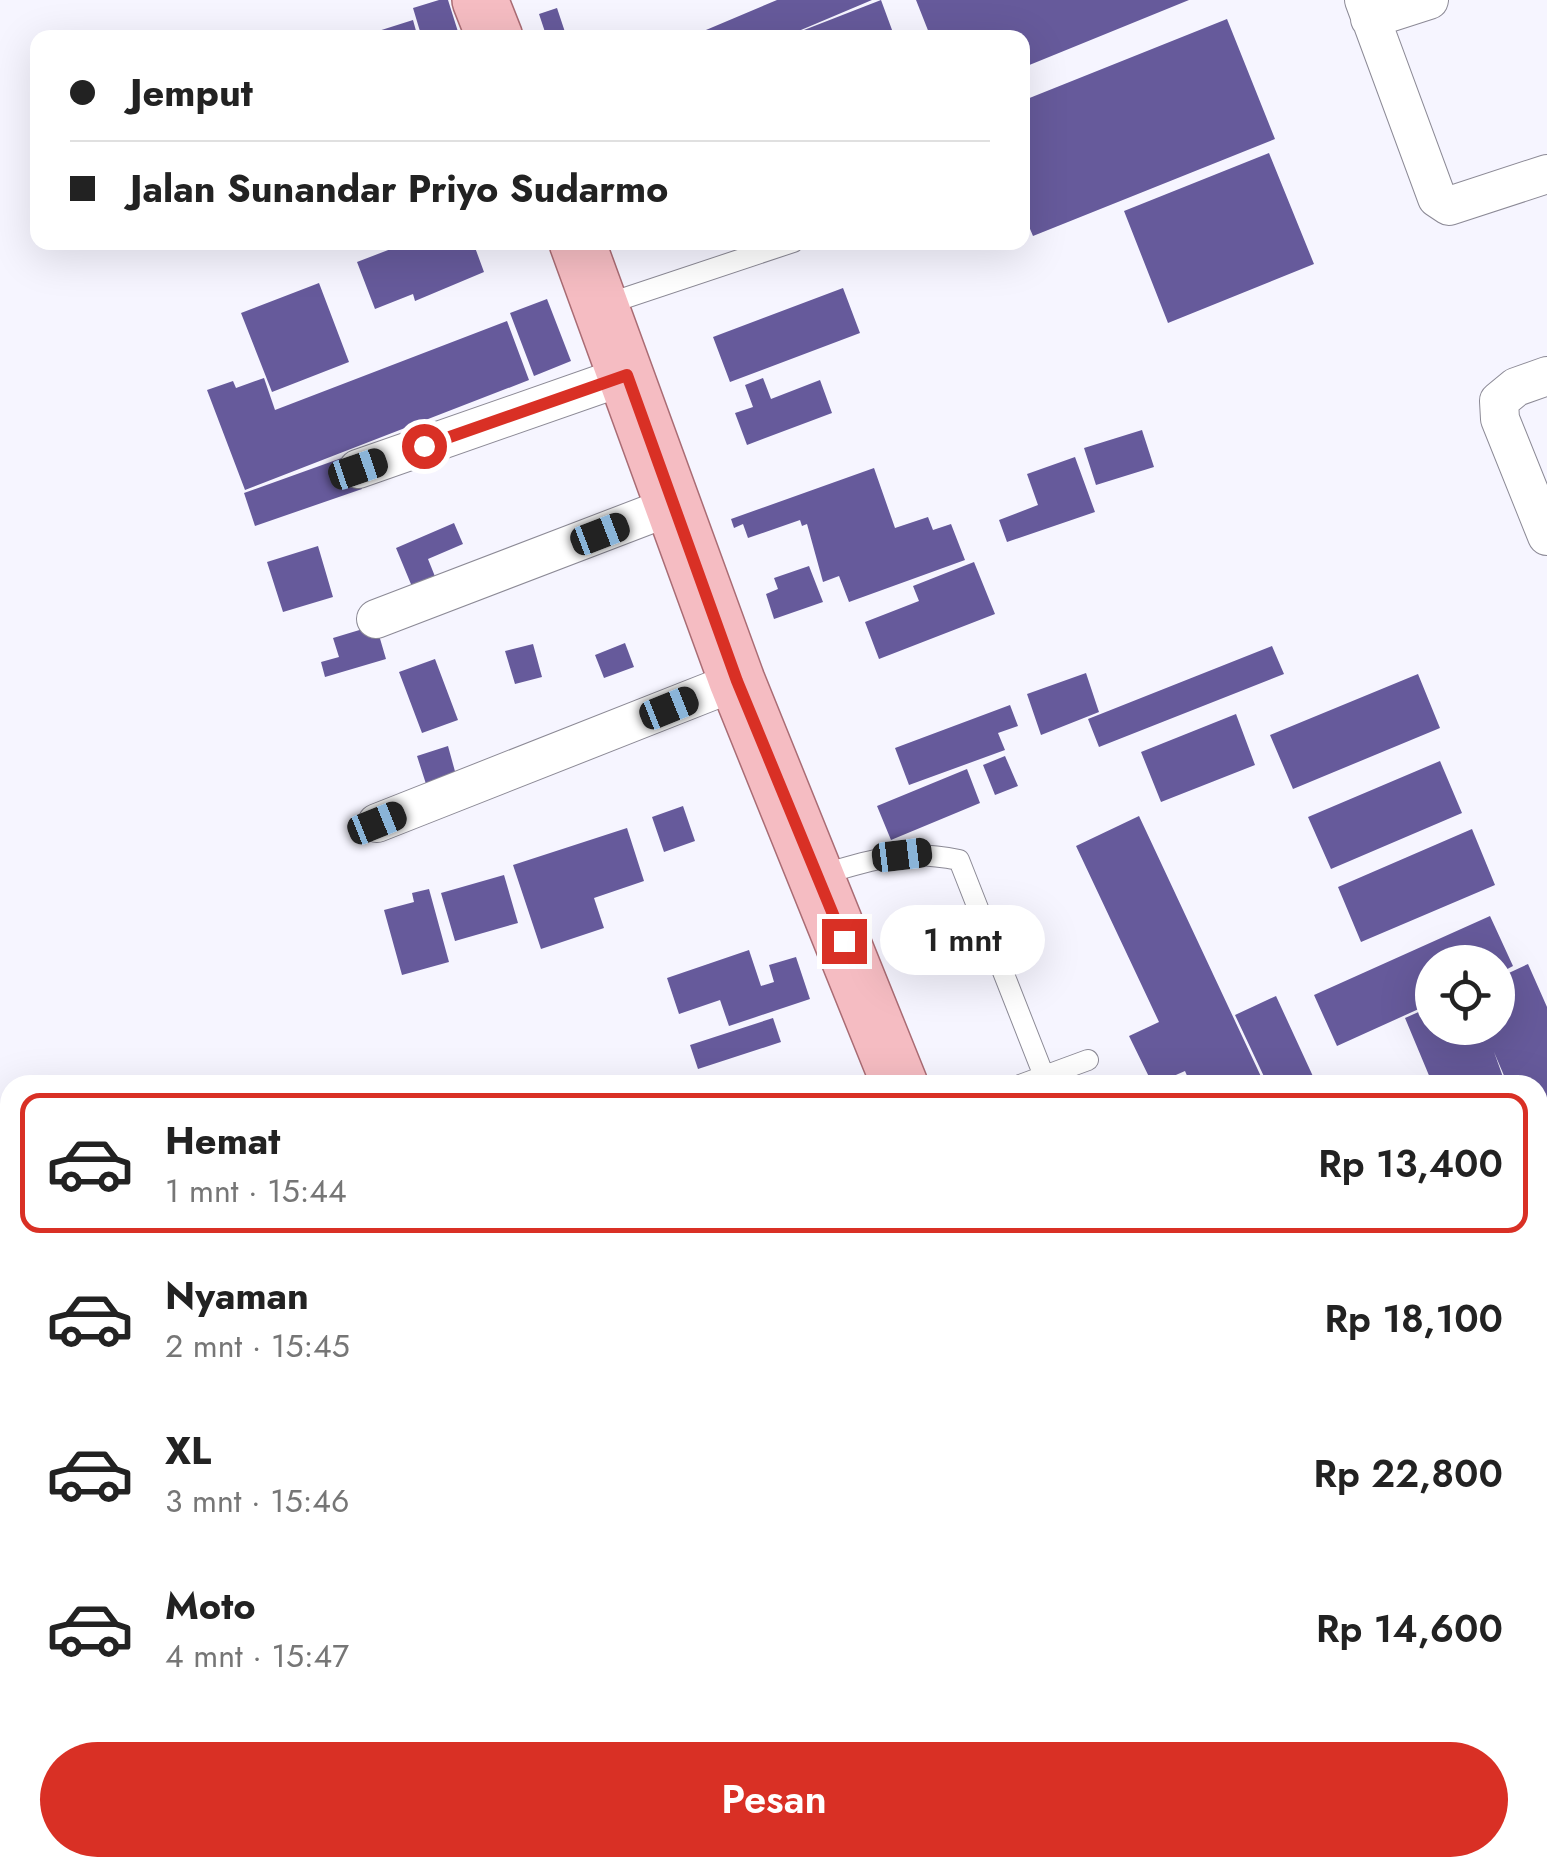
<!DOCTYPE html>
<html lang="id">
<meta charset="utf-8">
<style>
body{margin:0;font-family:Jost,sans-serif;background:#f2f2f2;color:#222;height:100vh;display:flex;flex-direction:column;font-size:38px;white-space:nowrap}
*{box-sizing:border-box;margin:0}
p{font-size:32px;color:#767676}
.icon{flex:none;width:55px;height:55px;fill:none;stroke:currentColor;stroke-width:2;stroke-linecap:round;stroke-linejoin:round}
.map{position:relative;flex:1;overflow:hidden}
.details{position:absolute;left:0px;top:1075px;width:1548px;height:802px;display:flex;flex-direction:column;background:#fff;border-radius:30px 30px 0 0;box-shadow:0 10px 40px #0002}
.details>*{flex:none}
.hud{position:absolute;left:30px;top:30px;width:1000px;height:220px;border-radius:20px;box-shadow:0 10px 40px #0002;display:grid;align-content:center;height:220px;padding:0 40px;background:#fff}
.buttons{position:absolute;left:1415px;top:945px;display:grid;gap:20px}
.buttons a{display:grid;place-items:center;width:100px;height:100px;border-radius:50%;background:#fff;box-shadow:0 10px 40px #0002;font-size:50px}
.end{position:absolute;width:45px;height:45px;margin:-22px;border:12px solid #d93025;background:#fff;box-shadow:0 0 0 5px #fff}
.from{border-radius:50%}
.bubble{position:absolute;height:70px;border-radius:35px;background:#fff;box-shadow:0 10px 40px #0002;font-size:32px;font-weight:600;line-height:70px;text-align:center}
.car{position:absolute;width:30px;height:60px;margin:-30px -15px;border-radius:12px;box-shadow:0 0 8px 2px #0007;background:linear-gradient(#222 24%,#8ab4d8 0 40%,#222 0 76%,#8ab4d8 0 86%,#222 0)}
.hud b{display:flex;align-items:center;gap:35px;height:95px;font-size:38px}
.hud b+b{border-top:2px solid #e0e0e0}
.hud i{width:25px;height:25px;background:#222}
ul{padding:18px 0 0;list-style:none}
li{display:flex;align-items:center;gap:30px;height:140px;margin:0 20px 15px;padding:0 20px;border:5px solid transparent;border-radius:20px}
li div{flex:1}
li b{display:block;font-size:38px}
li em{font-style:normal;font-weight:600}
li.active{border-color:#d93025}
li>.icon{width:90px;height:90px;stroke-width:1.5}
.cta{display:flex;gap:20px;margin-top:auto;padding:20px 40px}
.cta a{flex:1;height:115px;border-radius:60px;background:#d93025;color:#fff;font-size:40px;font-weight:600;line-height:115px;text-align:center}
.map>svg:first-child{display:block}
.building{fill:#665a9b}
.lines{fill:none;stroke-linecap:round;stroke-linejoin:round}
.service-casing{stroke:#8c8a96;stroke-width:22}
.minor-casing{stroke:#8c8a96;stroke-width:40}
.primary-casing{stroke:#aa6c74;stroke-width:58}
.service{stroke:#fff;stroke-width:20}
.minor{stroke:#fff;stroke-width:38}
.primary{stroke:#f5bcc2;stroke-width:55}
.route{stroke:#d93025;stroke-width:12}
</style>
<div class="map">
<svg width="1547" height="1876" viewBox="0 0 1547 1876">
<rect width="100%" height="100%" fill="#f6f5ff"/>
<path class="building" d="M439,0H448L460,38H422L413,8Z
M777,0H872L782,38H687Z
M881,0L895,38H807L804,30Z
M916,0H1189L1022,68V38H931Z
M557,8L567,38H547L539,14Z
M1227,19L1275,139L1033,236L1022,210V101Z
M413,20L418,38H373L372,33Z
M1269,153L1314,264L1168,323L1124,211Z
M409,242H473L484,272L415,301L413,294L375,309L357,262Z
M319,283L349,362L272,392L241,313Z
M843,288L860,333L730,382L713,337Z
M547,299L571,361L534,376L510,313Z
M507,321L529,380L245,490L207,390L233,381L236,388L264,378L275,410Z
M763,378L771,399L820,380L832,413L747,445L735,413L753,407L745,385Z
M1142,430L1154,467L1096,485L1084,448Z
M350,455L362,489L255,526L244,493Z
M1075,457L1095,512L1007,542L999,520L1038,505L1027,474Z
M874,468L895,528L928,517L933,530L951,524L965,560L849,602L839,576L823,582L807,524L802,526L800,520L748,538L743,524L734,528L731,519Z
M454,523L463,544L428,559L436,579L413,589L396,548Z
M318,546L333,597L283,612L267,562Z
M974,562L995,614L879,659L865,622L919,601L913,586Z
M809,566L823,602L774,619L766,594L778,589L774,578Z
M376,625L386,659L325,677L321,662L339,657L333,638Z
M625,643L634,667L604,678L595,655Z
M533,644L542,677L515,684L505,651Z
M1272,646L1284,674L1099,747L1088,719Z
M435,659L458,720L422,733L399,672Z
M1086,673L1099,712L1041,735L1027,694Z
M1418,674L1440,728L1293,789L1270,735Z
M1010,705L1018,726L998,733L1005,750L909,785L895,748Z
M1236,714L1255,765L1161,802L1141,752Z
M448,746L456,775L426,784L417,756Z
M1005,756L1018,786L995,795L983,765Z
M1440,761L1462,813L1331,869L1308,817Z
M967,769L980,803L891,840L877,806Z
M683,806L695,841L664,852L652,817Z
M1139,816L1265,1085H1191L1185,1071L1153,1085L1129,1036L1159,1022L1076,846Z
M627,828L644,881L594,898L604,928L541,949L513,865Z
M1472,829L1495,885L1361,942L1338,887Z
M504,875L518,923L455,941L441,893Z
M429,889L449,962L402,975L384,910L414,902L412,893Z
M1490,916L1513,966L1498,974V962H1432V1003L1337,1046L1314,995Z
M749,950L761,986L774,982L769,965L796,957L810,999L729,1026L720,1000L679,1014L667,978Z
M1528,964L1547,1007V1172L1538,1151V1085H1508L1494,1052L1503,1077L1483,1085H1433L1405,1018L1432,1006V1028H1498V978Z
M1276,996L1317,1085H1268L1235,1015Z
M773,1018L781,1042L698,1069L690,1045Z
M1547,1844V1876H1437L1463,1868H1538V1847Z
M609,1868H629L631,1876H594L593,1872Z
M860,1868H900L903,1876H863Z
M1048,1868H1144L1122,1876H1051Z
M1281,1868H1321L1297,1876H1284Z"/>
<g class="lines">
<g class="service-casing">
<path id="service" d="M604,305L793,242
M817,876C873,860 901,848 959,860L1044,1076
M1020,1085L1088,1060
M1538,1547L1547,1543"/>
</g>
<g class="minor-casing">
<path id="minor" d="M1364,0L1437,198L1449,206L1547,174
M1370,19L1429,0
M1547,376L1516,387L1499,401L1500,419L1547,536
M358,469L627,375
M376,619L674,505
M377,823L737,681"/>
</g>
<g class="primary-casing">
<path id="primary" d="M480,0L495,38
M577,242L737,681L900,1085
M1195,1868L1198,1876"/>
</g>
<use href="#service" class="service"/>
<use href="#minor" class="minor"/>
<use href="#primary" class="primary"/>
</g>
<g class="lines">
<path class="route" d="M424,446L627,375L737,681L844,941"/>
</g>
</svg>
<div class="buttons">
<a><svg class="icon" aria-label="locate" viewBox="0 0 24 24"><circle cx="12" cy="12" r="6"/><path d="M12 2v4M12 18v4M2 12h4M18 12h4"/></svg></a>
</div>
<i class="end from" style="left:424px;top:446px"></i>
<i class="end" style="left:844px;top:941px"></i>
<div class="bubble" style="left:880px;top:905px;width:165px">1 mnt</div>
<i class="car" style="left:358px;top:469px;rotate:71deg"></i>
<i class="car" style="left:600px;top:534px;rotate:69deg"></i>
<i class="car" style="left:669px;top:708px;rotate:68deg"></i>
<i class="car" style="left:377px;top:823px;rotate:68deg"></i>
<i class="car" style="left:902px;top:855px;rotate:83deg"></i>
<div class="hud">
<b><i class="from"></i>Jemput</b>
<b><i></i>Jalan Sunandar Priyo Sudarmo</b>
</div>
<section class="details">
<ul>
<li class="active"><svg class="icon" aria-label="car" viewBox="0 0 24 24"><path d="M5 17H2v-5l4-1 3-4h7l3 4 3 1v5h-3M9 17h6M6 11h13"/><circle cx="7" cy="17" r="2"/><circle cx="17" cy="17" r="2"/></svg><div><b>Hemat</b><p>1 mnt · 15:44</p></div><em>Rp 13,400</em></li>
<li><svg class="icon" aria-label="car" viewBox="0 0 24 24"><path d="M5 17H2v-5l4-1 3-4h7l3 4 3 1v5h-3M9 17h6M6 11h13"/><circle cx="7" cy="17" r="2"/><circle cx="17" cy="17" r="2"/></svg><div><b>Nyaman</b><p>2 mnt · 15:45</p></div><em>Rp 18,100</em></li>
<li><svg class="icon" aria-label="car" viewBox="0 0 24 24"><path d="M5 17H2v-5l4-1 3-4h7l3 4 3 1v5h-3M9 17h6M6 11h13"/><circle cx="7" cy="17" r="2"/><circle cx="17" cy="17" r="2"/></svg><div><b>XL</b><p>3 mnt · 15:46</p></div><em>Rp 22,800</em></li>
<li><svg class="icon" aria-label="car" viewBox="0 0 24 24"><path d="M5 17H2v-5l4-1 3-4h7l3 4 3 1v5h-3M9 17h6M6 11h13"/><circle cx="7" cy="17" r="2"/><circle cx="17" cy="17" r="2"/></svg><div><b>Moto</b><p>4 mnt · 15:47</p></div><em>Rp 14,600</em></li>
</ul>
<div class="cta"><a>Pesan</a></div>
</section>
</div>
